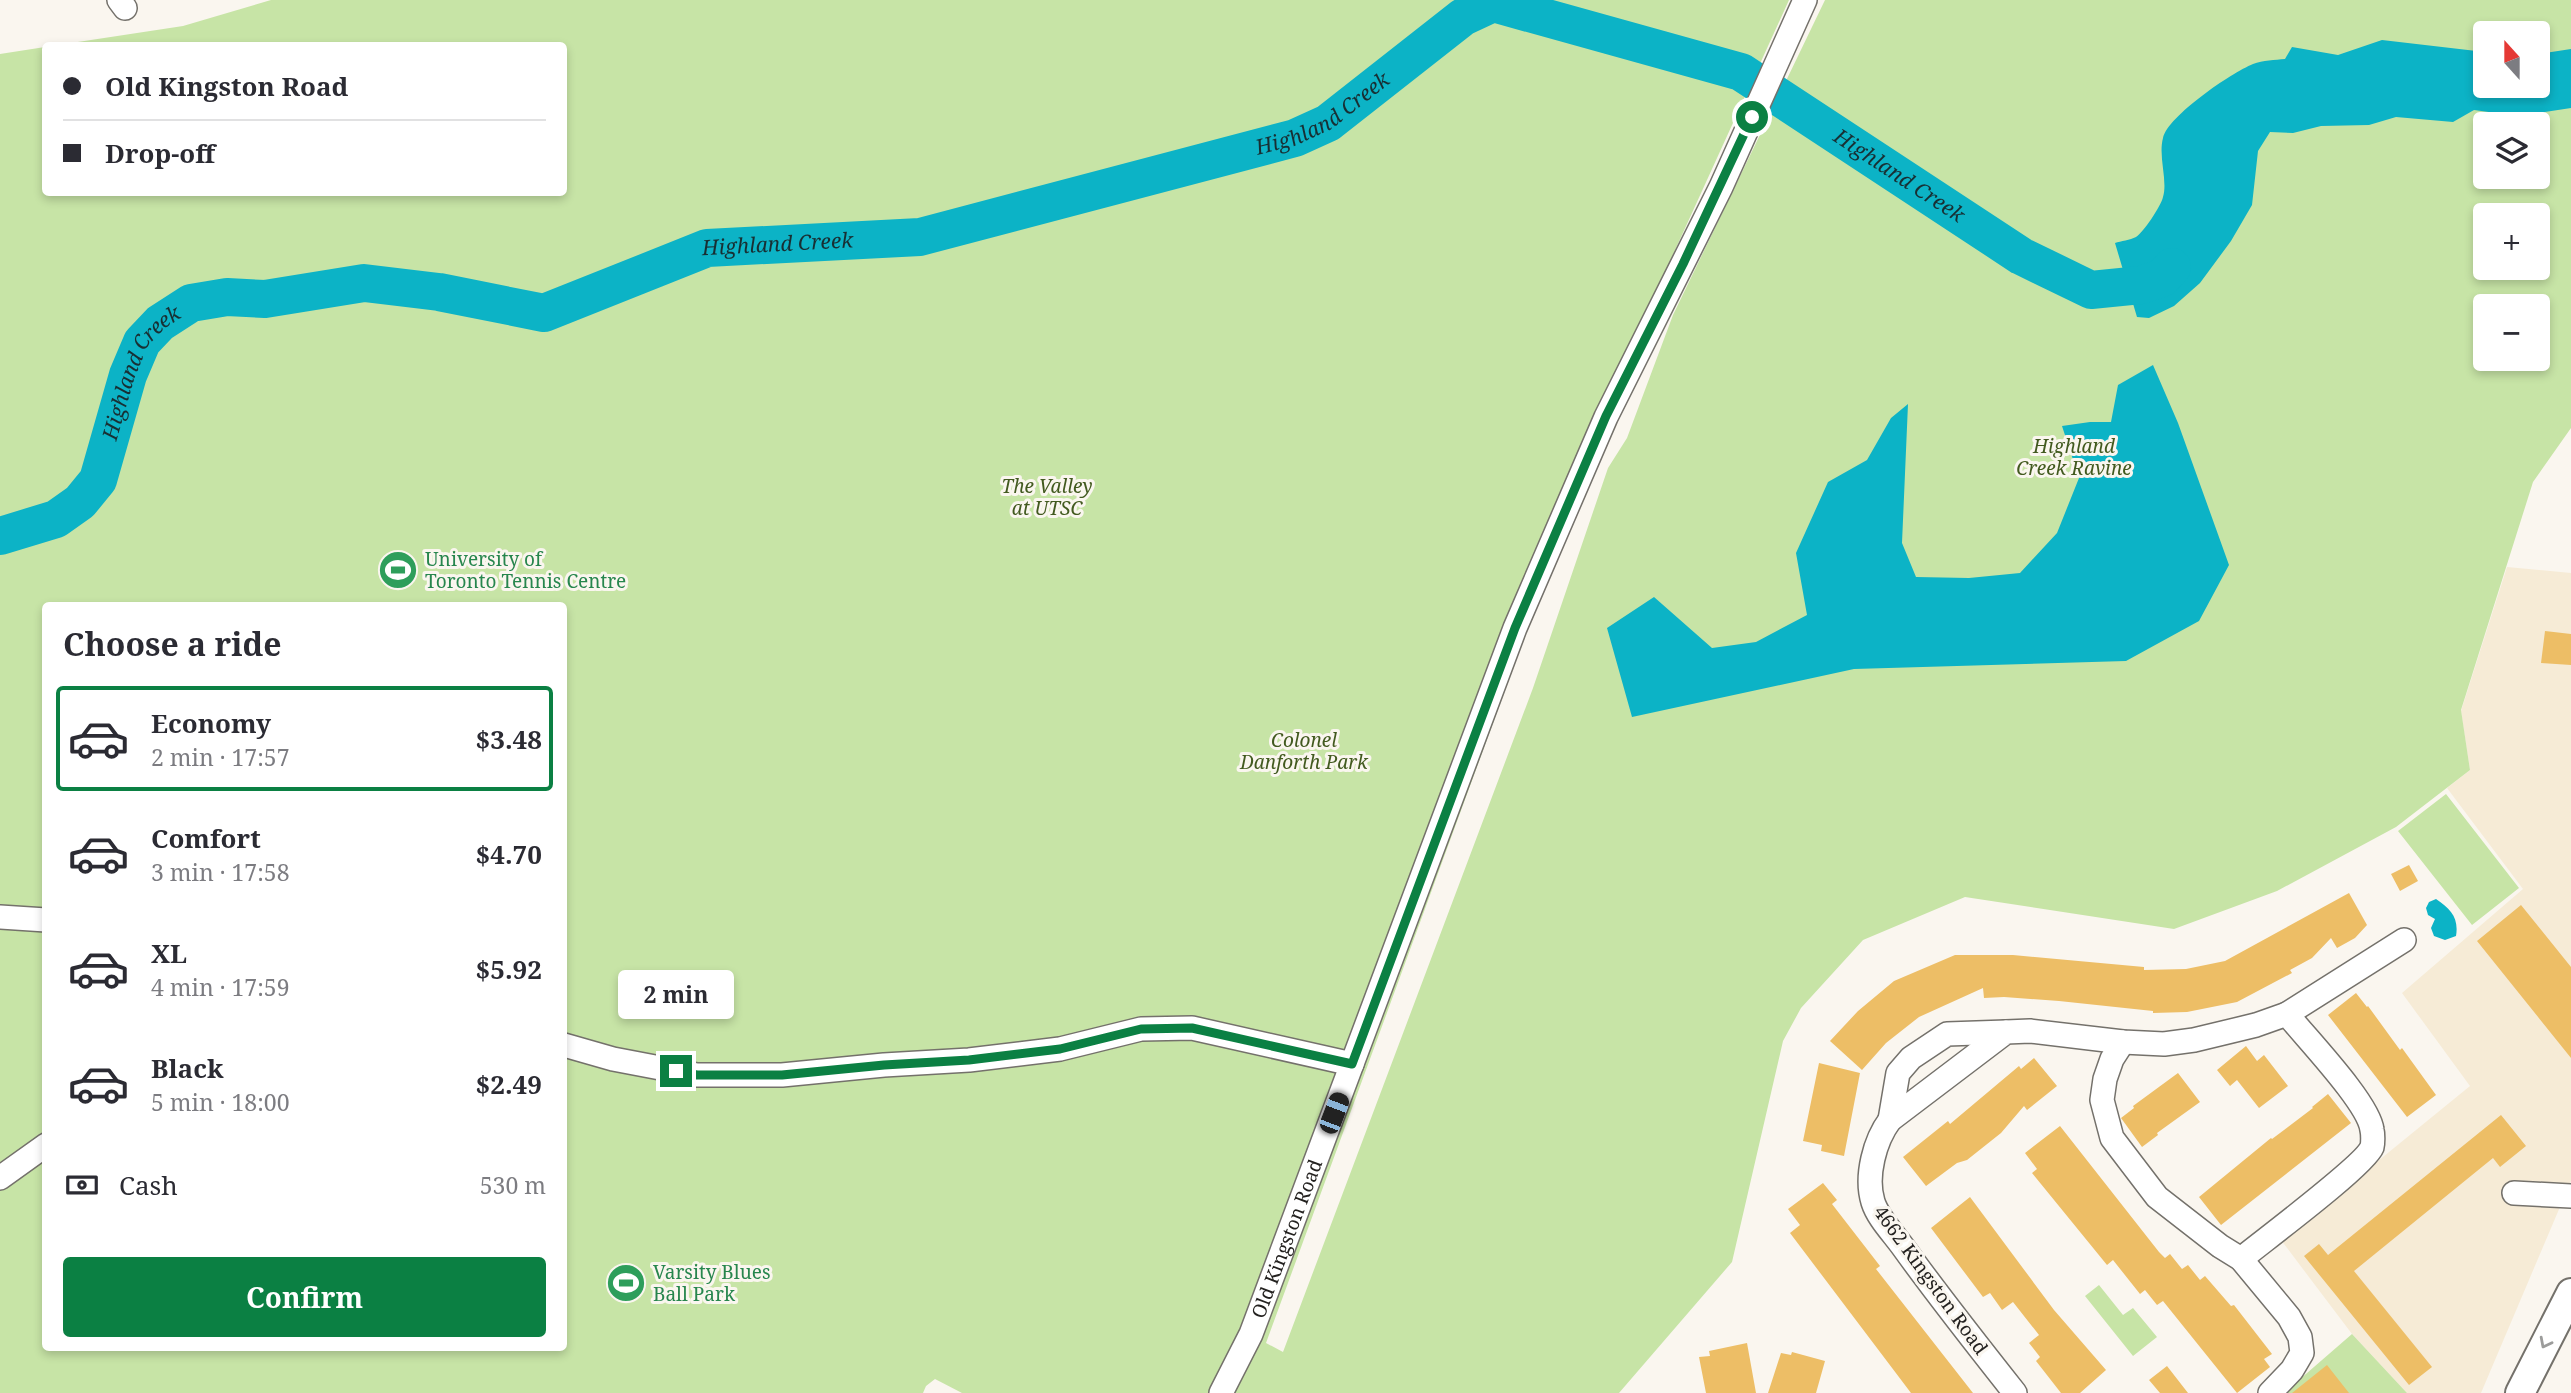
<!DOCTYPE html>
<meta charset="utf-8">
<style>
body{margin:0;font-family:"Noto Serif",serif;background:#f2f2f3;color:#2b2b33;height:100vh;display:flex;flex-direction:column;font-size:26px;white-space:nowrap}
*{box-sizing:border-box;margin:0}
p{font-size:23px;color:#7c7c81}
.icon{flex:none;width:38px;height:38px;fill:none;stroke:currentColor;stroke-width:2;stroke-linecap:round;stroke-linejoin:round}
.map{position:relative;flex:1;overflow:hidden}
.sheet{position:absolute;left:42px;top:602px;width:525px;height:749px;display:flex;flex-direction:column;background:#fff;border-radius:7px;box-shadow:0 4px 10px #0003}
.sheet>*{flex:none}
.hud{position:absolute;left:42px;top:42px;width:525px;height:154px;border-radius:7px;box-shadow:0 4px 10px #0003;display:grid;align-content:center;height:154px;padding:0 21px;background:#fff}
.needle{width:46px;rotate:339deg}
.buttons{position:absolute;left:2473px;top:21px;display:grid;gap:14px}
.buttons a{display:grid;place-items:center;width:77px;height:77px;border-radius:7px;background:#fff;box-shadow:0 4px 10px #0003;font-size:35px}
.end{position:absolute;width:32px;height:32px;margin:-16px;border:9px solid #0b8043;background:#fff;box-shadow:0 0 0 4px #fff}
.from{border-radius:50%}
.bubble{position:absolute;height:49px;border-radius:7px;background:#fff;box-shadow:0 4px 10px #0003;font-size:23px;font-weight:700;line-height:49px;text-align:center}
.car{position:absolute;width:21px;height:42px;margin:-21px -10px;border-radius:9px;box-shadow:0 0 5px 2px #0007;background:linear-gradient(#222 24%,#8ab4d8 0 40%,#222 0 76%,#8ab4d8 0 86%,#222 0)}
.hud b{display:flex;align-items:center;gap:24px;height:66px;font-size:26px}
.hud b+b{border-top:2px solid #e1e1e2}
.hud i{width:18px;height:18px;background:#2b2b33}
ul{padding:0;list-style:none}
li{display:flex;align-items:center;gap:21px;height:105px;margin:0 14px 10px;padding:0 7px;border:4px solid transparent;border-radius:7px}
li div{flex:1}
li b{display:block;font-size:26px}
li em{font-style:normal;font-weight:700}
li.active{border-color:#0b8043}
li>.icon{width:63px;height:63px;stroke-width:1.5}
h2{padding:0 21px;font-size:32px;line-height:84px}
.pay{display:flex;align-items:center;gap:18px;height:77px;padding:0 21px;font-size:26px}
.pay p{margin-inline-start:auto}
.action{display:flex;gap:14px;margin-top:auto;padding:14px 21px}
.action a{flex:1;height:80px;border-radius:7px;background:#0b8043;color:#fff;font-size:28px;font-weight:700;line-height:80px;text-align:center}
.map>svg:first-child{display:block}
.commercial{fill:#f6ebd6}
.green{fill:#c7e4a6;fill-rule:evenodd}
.water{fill:#0cb3c6}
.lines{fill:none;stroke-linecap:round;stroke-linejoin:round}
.river{stroke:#0cb3c6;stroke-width:38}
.building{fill:#edbe66}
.minor-casing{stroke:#74716b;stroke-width:26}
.major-casing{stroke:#74716b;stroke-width:32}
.minor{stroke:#fff;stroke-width:23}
.major{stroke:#fff;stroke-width:28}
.oneway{stroke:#9c9c9b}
.route{stroke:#0b8043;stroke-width:9}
.labels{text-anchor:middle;stroke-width:6;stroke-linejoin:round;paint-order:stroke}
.park-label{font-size:19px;font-style:italic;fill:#425a1f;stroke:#faf6ef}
.leisure-label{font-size:19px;fill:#27864d;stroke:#faf6ef;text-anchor:start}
.street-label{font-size:19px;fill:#242220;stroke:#faf6ef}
.water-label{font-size:21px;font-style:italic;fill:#182f33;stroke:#faf6ef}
</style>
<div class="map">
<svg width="2571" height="1393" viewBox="0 0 2571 1393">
<rect width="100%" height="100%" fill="#faf6ef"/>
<path class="commercial" d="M2507,567L2571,573V1181L2481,1393H2407L2352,1334L2281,1240L2470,1086L2402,993L2523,889L2447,788L2470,770L2461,711Z"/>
<path class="green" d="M271,0H1789L1630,349L1266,1343L1283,1352L1533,688L1608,468L1627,438L1673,315L1825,0H2571V428L2533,482L2461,710L2470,770L2396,827L2277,891L2174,929L1965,897L1863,940L1801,1008L1783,1041L1732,1262L1619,1393H962L935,1379L926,1386L923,1393H0V54L45,47L46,192H564V46L58,45L183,26ZM2485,33H2538V86H2485ZM2485,124H2538V177H2485ZM2485,215H2538V268H2485ZM2485,306H2538V359H2485ZM46,606H564V1348H46Z
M2446,794L2519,888L2472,925L2398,831Z
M2099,1285L2123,1315L2133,1308L2157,1337L2133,1356L2085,1296Z
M2352,1334L2407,1393H2284Z"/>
<path class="water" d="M2382,40L2485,52V86H2538V54L2571,49V108L2518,116L2474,110L2453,122L2396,117L2369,125L2321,126L2293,133L2270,132L2258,151L2252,205L2231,241L2200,283L2174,306L2149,318L2137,317L2115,243C2121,241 2130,240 2136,237C2143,233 2161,206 2163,197C2168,180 2158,157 2163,138C2168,116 2231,73 2253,64C2263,60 2275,60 2285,59L2292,47L2338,55Z
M2153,365L2178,423L2229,565L2199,621L2126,661L1854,669L1632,717L1607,628L1654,597L1712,648L1756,642L1807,615L1796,553L1828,482L1867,460L1891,418L1908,404L1902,543L1916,577L1969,578L2020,573L2057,533L2079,478L2062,426L2090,422H2111L2118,385Z
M2436,899C2451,909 2459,918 2456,936L2445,940L2434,936L2431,928L2435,919L2428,915L2426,908L2429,902Z"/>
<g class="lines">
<path class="river" id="s1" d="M0,536L56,519L80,502L98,480L128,375L142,342L160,323L191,303L227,297L265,299L364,283L439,292L544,313L707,248L920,237L1295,138L1328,123L1463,17L1493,3L1741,72L2021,256L2091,290L2141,285L2162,278L2172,267"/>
</g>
<path class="building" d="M2545,631L2571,634V665L2541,663Z
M2409,865L2418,881L2400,891L2391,874Z
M2349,893L2367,925L2355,938L2337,948L2331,938L2312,958L2290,970L2292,973L2237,1002L2187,1012L2153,1013V1011L2059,1001L2004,997L1984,998L1983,988L1919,1017L1886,1043L1862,1070L1830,1041L1858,1011L1894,981L1955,955H2013L2144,967V970L2186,969L2225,961Z
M2521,905L2571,967V1058L2477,941Z
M2356,993L2367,1007L2368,1006L2400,1050L2402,1048L2436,1095L2407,1117L2328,1015Z
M2246,1046L2257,1061L2264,1055L2288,1086L2259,1108L2237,1080L2230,1086L2217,1070Z
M2034,1058L2057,1086L2027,1110L2024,1106L2001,1133L1967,1160L1957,1163L1926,1186L1903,1157L1948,1121L1950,1124L2019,1066L2021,1069Z
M1819,1063L1860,1073L1844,1156L1821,1151L1822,1145L1803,1141Z
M2178,1073L2200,1102L2157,1133L2158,1135L2142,1147L2121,1118L2134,1108L2133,1106Z
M2328,1094L2351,1123L2221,1225L2199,1197L2271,1138L2272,1139L2313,1108L2312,1107Z
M2501,1115L2526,1146L2500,1167L2493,1158L2354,1271L2432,1367L2409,1385L2304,1256L2319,1244L2328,1255Z
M2060,1126L2159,1252L2165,1258L2170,1254L2182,1269L2188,1265L2200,1280L2205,1276L2231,1306L2234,1305L2272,1354L2264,1359L2270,1367L2237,1393L2163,1301L2157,1305L2145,1290L2140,1294L2113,1260L2107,1265L2032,1173L2037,1169L2025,1153Z
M1823,1183L1837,1200L1832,1204L1880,1266L1876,1269L1973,1393H1911L1790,1233L1800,1225L1788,1209Z
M1970,1197L2054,1310L2106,1370L2080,1393H2061L2036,1361L2040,1357L2029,1343L2039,1335L2013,1302L2002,1310L1990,1293L1983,1297L1931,1228Z
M1747,1343L1756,1393H1706L1699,1357L1710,1356L1709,1351Z
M1792,1352L1825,1361L1816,1393H1768L1781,1353L1791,1355Z
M2327,1365L2349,1393H2292Z
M2167,1366L2188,1393H2160L2149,1380Z"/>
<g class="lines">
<g class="minor-casing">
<g id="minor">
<path d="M119,0L125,8"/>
<path d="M0,917L46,920"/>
<path d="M2287,1014L2404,940"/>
<path d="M2123,1042L2112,1059L2105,1079L2102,1100L2112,1138L2157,1197L2220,1246L2241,1259L2289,1317L2300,1337L2302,1353L2292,1370L2270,1393"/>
<path d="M564,1045L613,1059L697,1075H782L884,1065L969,1060L1060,1049L1141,1029L1192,1028L1352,1064"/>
<path d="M1890,1120L1898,1073L1911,1058L1947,1034L2006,1032"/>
<path d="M0,1178L46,1145"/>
<path d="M2514,1193L2571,1196"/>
<path id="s2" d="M1221,1393L1251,1334L1515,628L1606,417L1721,187L1805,0"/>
<path d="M2015,1393C1977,1345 1939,1297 1903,1247C1893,1233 1878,1218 1873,1202C1865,1176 1875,1140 1890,1120L2006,1032L2030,1031L2123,1042L2164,1044L2194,1040L2256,1025L2287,1014C2306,1038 2369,1103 2372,1130C2373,1134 2373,1143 2372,1147C2365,1165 2263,1241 2241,1259"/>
</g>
</g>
<g class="major-casing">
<path id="major" d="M2520,1393L2571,1293"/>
</g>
<use href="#minor" class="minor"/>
<use href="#major" class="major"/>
</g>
<defs><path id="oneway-chevron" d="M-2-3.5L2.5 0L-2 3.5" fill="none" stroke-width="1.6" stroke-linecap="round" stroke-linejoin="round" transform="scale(1.75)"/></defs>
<use class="oneway" href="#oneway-chevron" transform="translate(2545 1343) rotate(117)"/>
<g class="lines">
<path class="route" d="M676,1071L697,1075H782L884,1065L969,1060L1060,1049L1141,1029L1192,1028L1352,1064L1515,628L1606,416L1683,264L1752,117"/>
</g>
<defs>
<g id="stadium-disc" transform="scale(2.0125)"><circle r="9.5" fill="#2e9e5b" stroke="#faf6ef"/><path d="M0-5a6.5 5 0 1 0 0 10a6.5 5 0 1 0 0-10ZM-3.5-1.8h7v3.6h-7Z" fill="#fff"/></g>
</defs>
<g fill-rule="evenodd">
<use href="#stadium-disc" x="398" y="570"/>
<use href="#stadium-disc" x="626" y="1283"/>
</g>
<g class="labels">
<g class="park-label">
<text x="2074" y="453">Highland<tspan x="2074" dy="22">Creek Ravine</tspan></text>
<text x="1047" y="493">The Valley<tspan x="1047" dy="22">at UTSC</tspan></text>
<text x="1304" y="747">Colonel<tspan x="1304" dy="22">Danforth Park</tspan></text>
</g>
<g class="leisure-label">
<text x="425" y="566">University of<tspan x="425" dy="22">Toronto Tennis Centre</tspan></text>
<text x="653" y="1279">Varsity Blues<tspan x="653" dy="22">Ball Park</tspan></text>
</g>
<g class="street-label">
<text dy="7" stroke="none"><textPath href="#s2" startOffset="168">Old Kingston Road</textPath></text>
<text transform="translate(1931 1280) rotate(54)" y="7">4662 Kingston Road</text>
</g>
<g class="water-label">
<text dy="7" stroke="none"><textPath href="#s1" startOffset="1494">Highland Creek</textPath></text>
<text dy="7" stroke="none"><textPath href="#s1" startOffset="2146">Highland Creek</textPath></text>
<text dy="7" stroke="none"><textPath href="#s1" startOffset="928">Highland Creek</textPath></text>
<text dy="7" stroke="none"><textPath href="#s1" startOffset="234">Highland Creek</textPath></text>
</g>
</g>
</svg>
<div class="buttons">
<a><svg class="needle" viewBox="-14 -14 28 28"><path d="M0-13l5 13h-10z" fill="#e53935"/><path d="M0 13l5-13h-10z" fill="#7c7c81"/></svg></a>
<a><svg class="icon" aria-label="layers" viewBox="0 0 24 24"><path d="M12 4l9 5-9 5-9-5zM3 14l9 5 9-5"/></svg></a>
<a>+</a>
<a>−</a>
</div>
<i class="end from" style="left:1752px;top:117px"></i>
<i class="end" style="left:676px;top:1071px"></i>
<div class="bubble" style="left:618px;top:970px;width:116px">2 min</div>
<i class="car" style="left:1334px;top:1113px;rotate:21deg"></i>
<div class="hud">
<b><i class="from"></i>Old Kingston Road</b>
<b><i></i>Drop-off</b>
</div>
<section class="sheet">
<h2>Choose a ride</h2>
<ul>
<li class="active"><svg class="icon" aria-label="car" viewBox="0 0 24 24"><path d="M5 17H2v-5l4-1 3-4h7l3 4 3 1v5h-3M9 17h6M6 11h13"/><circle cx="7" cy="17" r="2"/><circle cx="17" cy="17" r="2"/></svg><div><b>Economy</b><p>2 min · 17:57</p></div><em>$3.48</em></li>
<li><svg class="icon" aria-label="car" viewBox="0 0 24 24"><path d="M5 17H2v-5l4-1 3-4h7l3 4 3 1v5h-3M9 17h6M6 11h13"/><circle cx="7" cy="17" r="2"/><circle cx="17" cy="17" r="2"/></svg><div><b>Comfort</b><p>3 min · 17:58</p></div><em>$4.70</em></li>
<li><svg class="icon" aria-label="car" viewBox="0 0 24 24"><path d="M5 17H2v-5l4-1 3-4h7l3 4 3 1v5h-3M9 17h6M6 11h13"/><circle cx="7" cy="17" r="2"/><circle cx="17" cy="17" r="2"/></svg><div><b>XL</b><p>4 min · 17:59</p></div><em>$5.92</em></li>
<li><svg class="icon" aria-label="car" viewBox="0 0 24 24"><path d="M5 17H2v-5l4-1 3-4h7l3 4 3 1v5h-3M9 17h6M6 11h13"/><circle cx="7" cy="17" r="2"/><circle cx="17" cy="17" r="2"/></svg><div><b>Black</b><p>5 min · 18:00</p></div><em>$2.49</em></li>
</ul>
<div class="pay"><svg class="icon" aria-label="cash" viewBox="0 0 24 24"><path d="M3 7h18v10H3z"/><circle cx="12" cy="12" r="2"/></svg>Cash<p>530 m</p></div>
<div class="action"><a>Confirm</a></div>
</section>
</div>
